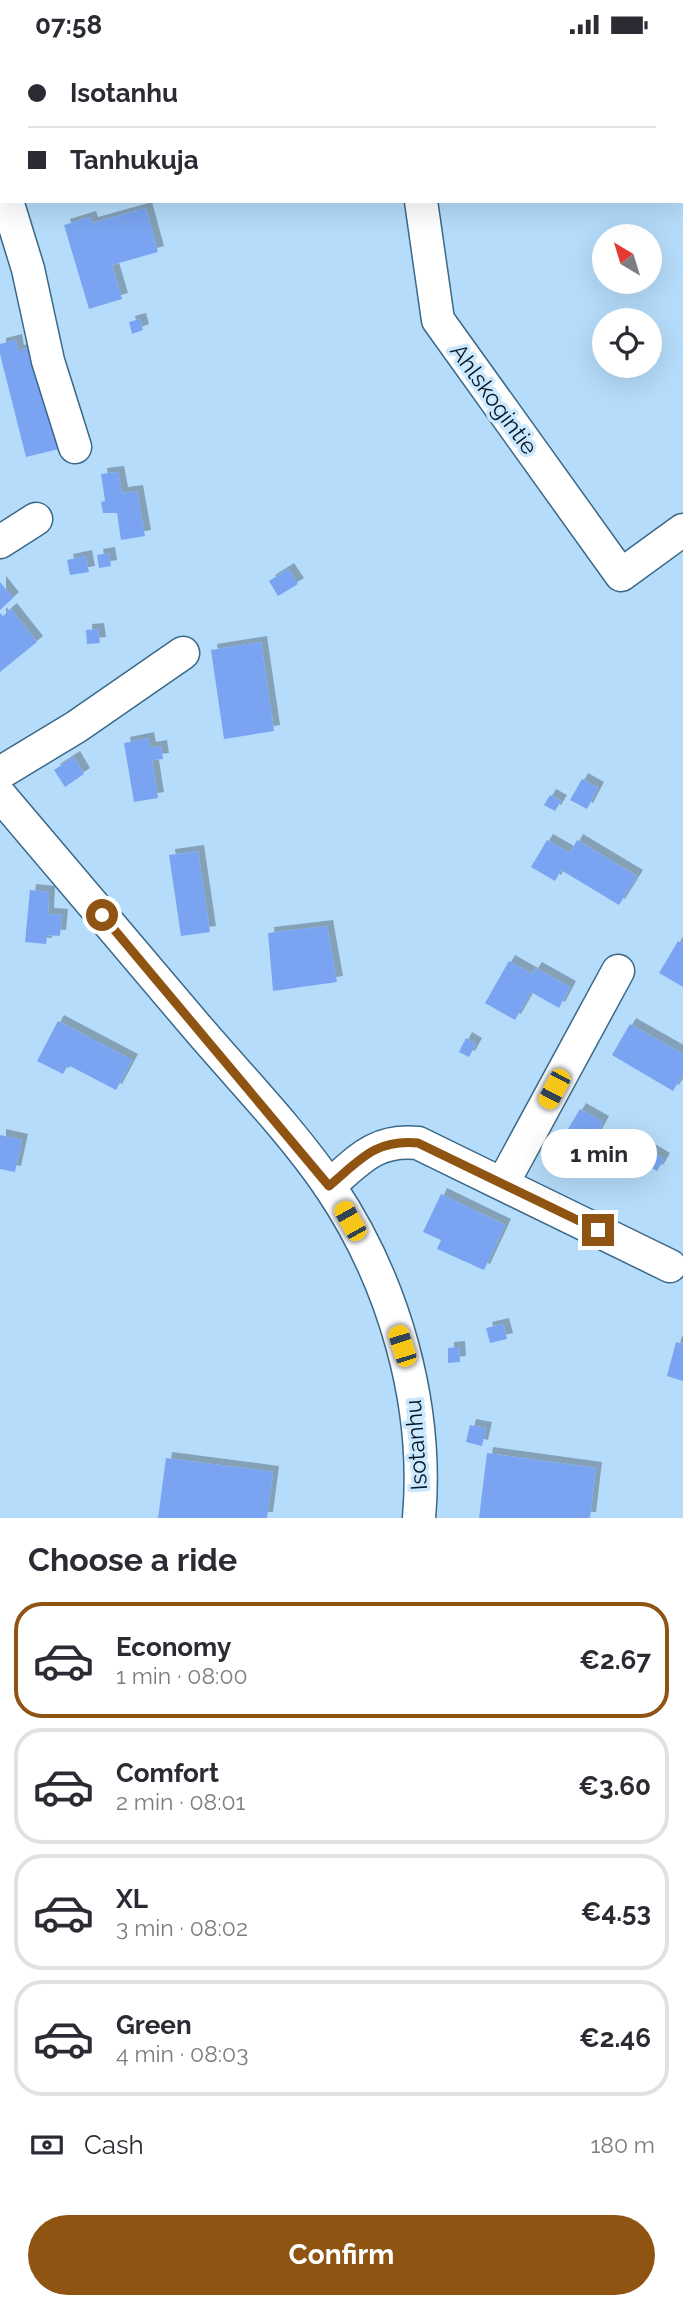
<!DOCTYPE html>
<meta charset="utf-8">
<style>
body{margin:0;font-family:Raleway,sans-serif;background:#f7f7f7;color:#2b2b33;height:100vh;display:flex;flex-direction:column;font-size:26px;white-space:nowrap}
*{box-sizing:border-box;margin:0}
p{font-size:23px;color:#7c7c81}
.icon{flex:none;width:38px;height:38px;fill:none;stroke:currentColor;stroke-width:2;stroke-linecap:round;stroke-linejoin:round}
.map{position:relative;height:1469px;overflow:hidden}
.drawer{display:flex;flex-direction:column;background:#fff;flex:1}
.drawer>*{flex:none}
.banner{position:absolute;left:0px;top:0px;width:684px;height:154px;box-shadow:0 7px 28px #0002;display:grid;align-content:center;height:154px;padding:0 28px;background:#fff}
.needle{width:46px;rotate:322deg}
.buttons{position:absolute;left:592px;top:175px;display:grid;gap:14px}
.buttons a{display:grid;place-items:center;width:70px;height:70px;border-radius:50%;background:#fff;box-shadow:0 7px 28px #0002;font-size:35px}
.end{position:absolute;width:32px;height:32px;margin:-16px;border:9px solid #8f5412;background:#fff;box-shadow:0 0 0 4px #fff}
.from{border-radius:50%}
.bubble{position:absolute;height:49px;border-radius:24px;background:#fff;box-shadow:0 7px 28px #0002;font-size:23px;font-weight:700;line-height:49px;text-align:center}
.car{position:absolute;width:21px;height:42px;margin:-21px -10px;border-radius:9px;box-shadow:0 0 5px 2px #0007;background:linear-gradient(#f5c518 24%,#345 0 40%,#f5c518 0 76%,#345 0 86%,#f5c518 0)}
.banner b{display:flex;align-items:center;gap:24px;height:66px;font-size:26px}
.banner b+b{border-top:2px solid #e1e1e2}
.banner i{width:18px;height:18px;background:#2b2b33}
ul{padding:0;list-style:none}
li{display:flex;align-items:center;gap:21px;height:116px;margin:0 14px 10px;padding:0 14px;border:4px solid #e1e1e2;border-radius:28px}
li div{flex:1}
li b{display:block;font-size:26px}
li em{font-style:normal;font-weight:700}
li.active{border-color:#8f5412}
li>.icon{width:63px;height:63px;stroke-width:1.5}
h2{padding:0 28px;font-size:32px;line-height:84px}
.pay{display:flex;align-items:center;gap:18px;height:77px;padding:0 28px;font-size:26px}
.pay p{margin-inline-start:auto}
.cta{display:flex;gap:14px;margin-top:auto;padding:14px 28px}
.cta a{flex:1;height:80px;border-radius:42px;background:#8f5412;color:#fff;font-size:28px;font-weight:700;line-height:80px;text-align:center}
.status{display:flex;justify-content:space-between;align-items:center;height:49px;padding:0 35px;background:#fff;direction:ltr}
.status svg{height:19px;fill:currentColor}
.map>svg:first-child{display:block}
.building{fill:#7aa4f1;filter:url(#shadow)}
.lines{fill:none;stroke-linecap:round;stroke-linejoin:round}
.minor-casing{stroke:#3a6889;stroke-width:35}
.minor{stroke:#fff;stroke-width:32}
.route{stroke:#8f5412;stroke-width:9}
.labels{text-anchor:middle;stroke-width:7;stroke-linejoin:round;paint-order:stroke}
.street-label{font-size:23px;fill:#061825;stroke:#cbe8ff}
</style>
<div class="status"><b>07:58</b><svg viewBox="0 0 49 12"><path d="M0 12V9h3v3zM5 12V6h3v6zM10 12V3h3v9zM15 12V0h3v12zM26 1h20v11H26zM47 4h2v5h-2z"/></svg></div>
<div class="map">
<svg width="683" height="1469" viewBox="0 0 683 1469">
<defs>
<filter id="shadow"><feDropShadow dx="6" dy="-6" stdDeviation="0" flood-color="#0004"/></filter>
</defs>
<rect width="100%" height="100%" fill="#b5dcfa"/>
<path class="building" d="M146,159L158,203L112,216L122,250L89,260L64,176L90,168L92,174Z
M140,270L143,281L132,285L129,273Z
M16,291L18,302L34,297L59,400L26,408L0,305V295Z
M118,423L122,444L137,442L145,487L121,491L117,464H103L101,453L105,452L101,425Z
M109,504L111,517L99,519L97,506Z
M86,507L89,523L70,526L67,511Z
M288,520L298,535L278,547L269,532Z
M0,533L13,549L0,561Z
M11,560L37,593L0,623V564L3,567Z
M98,580L100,594L87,595L86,581Z
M261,593L274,682L224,690L211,601Z
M148,689L150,699L161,697L163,710L152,711L158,749L134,753L124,694Z
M74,708L84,725L65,738L54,721Z
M582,730L598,739L587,760L570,751Z
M550,746L561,752L555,762L544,756Z
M547,791L570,804L577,791L637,827L619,856L561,821L555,832L531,818Z
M198,802L210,883L181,887L169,806Z
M30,841L49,843L48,865L62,866L60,887L47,886L46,895L25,893Z
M327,877L337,933L273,942L268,884Z
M678,892L683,895V938L659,924Z
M509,912L532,925L536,919L570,938L559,959L531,943L515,971L485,954Z
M58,972L132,1011L116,1041L68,1016L63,1025L37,1012Z
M630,975L683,1005V1025L673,1042L612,1006Z
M466,989L476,995L469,1008L459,1003Z
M580,1060L603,1073L589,1099L565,1085Z
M0,1086L22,1091L15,1123L0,1120Z
M649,1101L664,1110L657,1122L642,1113Z
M441,1145L505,1176L484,1221L437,1200L441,1191L423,1183Z
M503,1275L507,1290L490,1294L486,1279Z
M676,1293L683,1295V1332L667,1327Z
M459,1298L460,1313L448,1314V1299Z
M470,1376L486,1379L482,1397L466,1393Z
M487,1404L596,1419L590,1469H479Z
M166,1409L273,1423L267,1469H158Z"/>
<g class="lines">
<g class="minor-casing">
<path id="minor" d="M400,0L401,2
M325,2L331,0
M0,115H2
M7,152L28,220L48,312L75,398
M421,152L438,271L621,526L683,481
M0,493L36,470
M0,724L76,678L183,604
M0,746C65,823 130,899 195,976C240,1029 291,1081 330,1138C394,1233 429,1355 419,1469
M503,1134L618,922
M329,1137C359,1111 375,1090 418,1094L670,1217"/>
</g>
<use href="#minor" class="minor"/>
</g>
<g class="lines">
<path class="route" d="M102,866L329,1137C360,1111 375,1090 418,1094L598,1181"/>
</g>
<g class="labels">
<g class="street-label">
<text transform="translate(494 350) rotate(54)" y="8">Ahlskogintie</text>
<text transform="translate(416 1396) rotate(-94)" y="8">Isotanhu</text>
</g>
</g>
</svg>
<div class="buttons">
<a><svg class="needle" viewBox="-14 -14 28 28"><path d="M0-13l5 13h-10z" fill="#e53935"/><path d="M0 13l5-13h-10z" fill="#7c7c81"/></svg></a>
<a><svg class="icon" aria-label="locate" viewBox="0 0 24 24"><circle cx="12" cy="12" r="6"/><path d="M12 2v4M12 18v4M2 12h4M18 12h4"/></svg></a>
</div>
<i class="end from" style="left:102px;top:866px"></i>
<i class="end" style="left:598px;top:1181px"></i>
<div class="bubble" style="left:541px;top:1080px;width:116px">1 min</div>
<i class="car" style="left:554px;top:1040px;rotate:208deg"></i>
<i class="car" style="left:350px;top:1172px;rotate:331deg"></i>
<i class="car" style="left:402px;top:1297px;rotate:342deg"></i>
<div class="banner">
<b><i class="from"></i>Isotanhu</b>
<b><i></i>Tanhukuja</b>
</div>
</div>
<section class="drawer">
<h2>Choose a ride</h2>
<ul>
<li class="active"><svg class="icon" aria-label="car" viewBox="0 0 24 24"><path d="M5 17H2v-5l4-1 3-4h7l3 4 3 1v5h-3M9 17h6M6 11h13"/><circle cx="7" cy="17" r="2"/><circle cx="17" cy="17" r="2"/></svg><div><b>Economy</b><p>1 min · 08:00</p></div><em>€2.67</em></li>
<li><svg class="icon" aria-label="car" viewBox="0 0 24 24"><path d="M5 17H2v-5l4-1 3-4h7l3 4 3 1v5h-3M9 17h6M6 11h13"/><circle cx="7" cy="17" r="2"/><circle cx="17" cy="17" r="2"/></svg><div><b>Comfort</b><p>2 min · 08:01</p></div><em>€3.60</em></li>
<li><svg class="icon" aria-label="car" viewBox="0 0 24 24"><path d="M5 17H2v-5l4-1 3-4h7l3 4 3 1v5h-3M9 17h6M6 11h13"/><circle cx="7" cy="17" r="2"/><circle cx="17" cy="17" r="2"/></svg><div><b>XL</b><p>3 min · 08:02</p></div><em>€4.53</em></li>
<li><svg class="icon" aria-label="car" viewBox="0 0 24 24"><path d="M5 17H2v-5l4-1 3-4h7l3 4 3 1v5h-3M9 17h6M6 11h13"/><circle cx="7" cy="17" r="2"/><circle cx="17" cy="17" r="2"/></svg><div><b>Green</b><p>4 min · 08:03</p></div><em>€2.46</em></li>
</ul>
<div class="pay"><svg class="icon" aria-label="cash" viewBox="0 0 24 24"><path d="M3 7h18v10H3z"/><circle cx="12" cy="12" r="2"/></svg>Cash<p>180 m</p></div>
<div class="cta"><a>Confirm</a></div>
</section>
